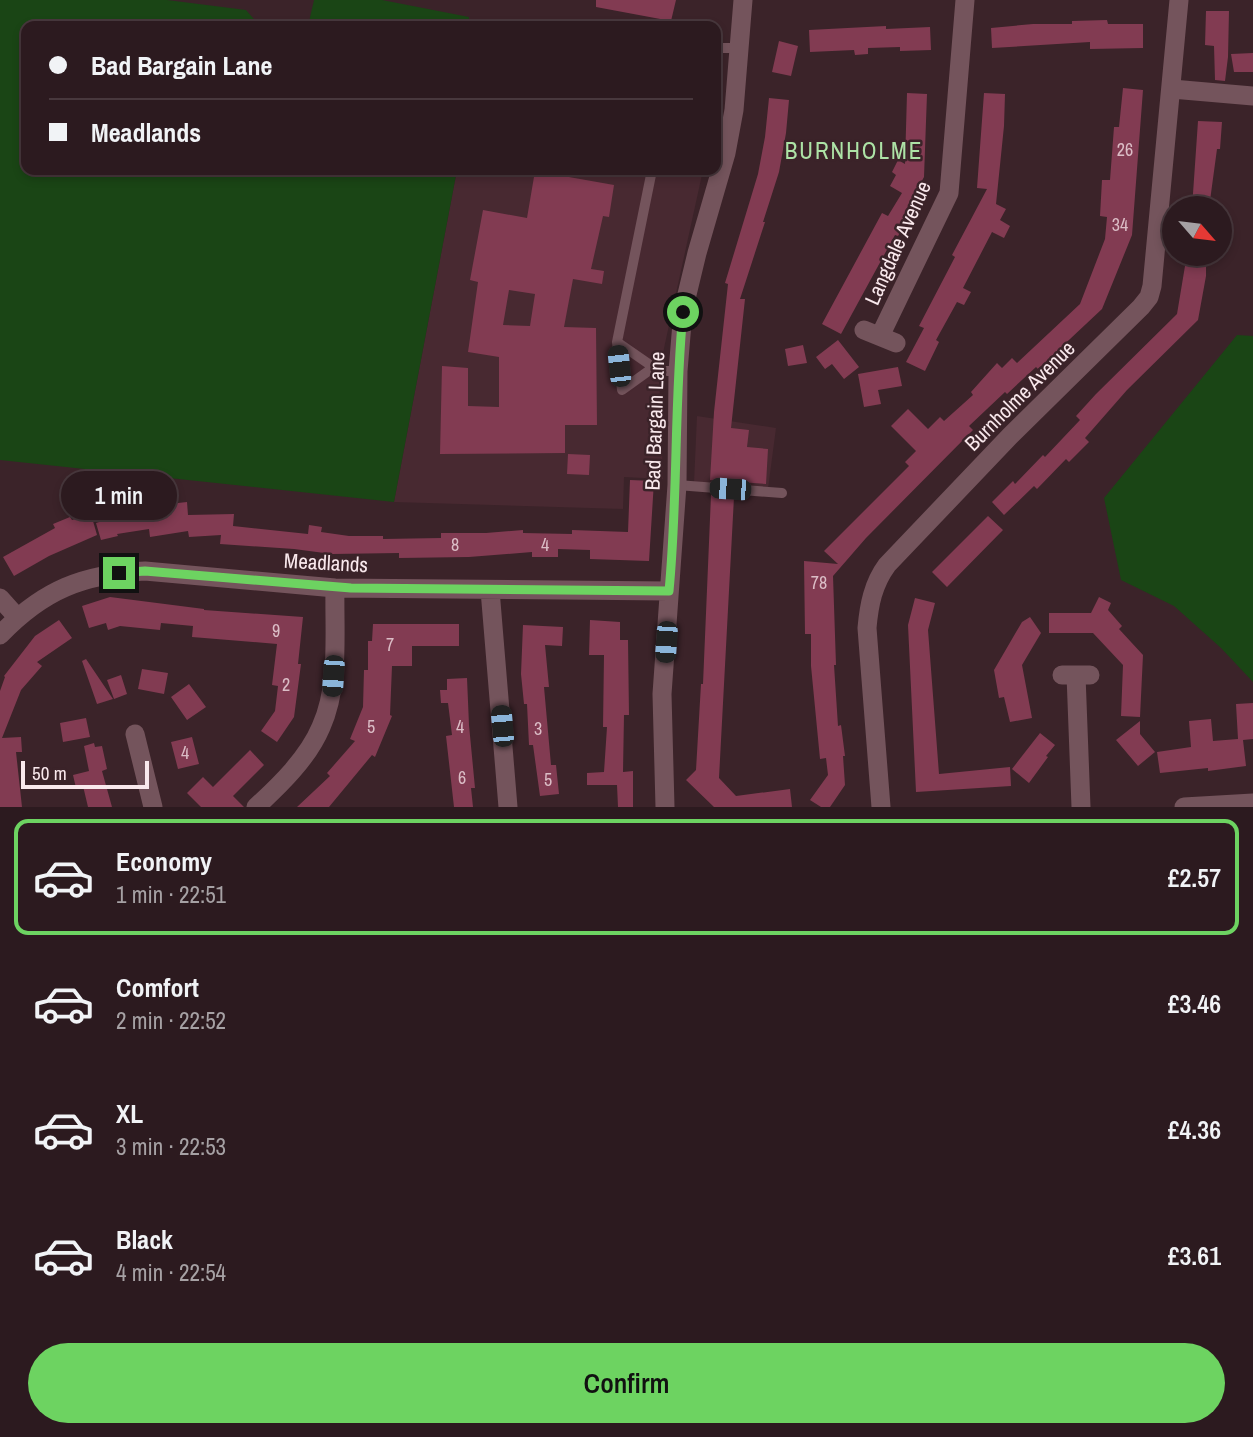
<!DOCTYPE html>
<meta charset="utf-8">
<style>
body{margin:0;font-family:"Archivo Narrow",sans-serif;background:#342328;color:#f1f3f6;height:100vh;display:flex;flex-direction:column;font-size:26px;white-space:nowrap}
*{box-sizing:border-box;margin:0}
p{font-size:23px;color:#a6a1a4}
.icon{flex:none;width:38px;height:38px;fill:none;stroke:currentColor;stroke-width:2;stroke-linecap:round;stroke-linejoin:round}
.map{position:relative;height:807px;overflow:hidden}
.panel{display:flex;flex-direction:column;background:#2c1a1f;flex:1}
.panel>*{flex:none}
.banner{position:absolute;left:21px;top:21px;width:700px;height:154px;border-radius:14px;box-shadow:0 4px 10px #0003,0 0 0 2px #48383d;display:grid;align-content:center;height:154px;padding:0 28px;background:#2c1a1f}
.needle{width:46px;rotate:118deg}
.tools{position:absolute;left:1162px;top:196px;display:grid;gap:14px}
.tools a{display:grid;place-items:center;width:70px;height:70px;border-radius:50%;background:#2c1a1f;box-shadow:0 4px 10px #0003,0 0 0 2px #48383d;font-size:35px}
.scale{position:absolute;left:21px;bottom:18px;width:128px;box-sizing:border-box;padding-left:7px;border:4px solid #f9e8ec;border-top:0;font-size:19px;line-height:24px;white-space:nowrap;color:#f9e8ec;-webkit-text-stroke:5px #3b2329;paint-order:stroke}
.end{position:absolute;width:32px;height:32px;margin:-16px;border:9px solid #6dd361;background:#111;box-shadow:0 0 0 4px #111}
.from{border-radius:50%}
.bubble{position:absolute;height:49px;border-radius:24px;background:#2c1a1f;box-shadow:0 4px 10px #0003,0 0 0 2px #48383d;font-size:23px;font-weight:600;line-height:49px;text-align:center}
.car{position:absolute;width:21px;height:42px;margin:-21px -10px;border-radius:9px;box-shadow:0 0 5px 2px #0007;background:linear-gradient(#222 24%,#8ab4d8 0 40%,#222 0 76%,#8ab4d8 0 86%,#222 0)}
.banner b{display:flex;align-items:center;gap:24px;height:66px;font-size:26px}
.banner b+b{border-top:2px solid #48383d}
.banner i{width:18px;height:18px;background:#f1f3f6}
ul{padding:12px 0 0;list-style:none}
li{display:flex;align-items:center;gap:21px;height:116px;margin:0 14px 10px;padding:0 14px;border:4px solid transparent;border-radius:14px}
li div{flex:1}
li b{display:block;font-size:26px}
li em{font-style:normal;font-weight:600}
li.active{border-color:#6dd361}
li>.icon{width:63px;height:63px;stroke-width:1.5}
.action{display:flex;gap:14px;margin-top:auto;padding:14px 28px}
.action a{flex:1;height:80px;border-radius:42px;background:#6dd361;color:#111;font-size:28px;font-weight:600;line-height:80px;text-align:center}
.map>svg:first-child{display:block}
.built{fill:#482931}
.green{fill:#1a4515}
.building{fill:#823b52;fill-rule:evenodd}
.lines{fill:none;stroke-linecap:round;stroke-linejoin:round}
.lane{stroke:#74545c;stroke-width:10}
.street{stroke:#74545c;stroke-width:19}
.route{stroke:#6dd361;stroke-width:9}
.labels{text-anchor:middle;stroke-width:5;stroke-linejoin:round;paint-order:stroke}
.number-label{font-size:18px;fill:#dbbdc6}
.street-label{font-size:21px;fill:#f9e8ec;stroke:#3b2329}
.neighbourhood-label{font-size:23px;letter-spacing:2px;fill:#ade3a6;stroke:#3b2329}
</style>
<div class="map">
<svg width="1253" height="807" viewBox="0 0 1253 807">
<rect width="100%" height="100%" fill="#3b2329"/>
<path class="built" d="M457,170H703L659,371L663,479L624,477L623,509L394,502Z
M697,416L776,428L768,489L694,483Z"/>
<path class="green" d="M0,0H167L246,10L260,26H26V170H457L394,502L0,460Z
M314,0H382L469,17L468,26H308Z
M1237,335L1253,336V682L1221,648L1174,606L1121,580L1104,498Z"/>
<path class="building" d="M596,0H676L671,21L596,7Z
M1206,11H1229L1228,57L1225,81L1215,80L1214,46L1205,45Z
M1107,20L1108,24H1143V48L1090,49V42L992,48L991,28L1033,24H1072V21Z
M886,26V29L930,27L931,50L900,51V47L868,48V54L855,55L854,50L810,52L809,30Z
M779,41L798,46L791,76L772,72Z
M1253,53V72H1234L1231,54Z
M1123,88L1143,90L1132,235L1102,309L1038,369L1036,367L1007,394L1005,392L969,426L973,430L866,538L833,576L836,665H834L838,726L841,725L845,756H843L845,785L830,807H821L810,800L828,775L826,758L820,759L811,666V634H805L804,561L838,564L824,551L909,466L905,462L916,451L891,426L908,409L928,429L940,417L944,421L973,395L971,392L997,363L1002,368L1012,358L1017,363L1080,304L1105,239L1107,217L1100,216L1102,180H1110L1114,127H1119Z
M907,93L927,94L924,177L906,210L911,213L898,236L895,235L841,334L822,324L882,213L888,216L902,193L890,186L896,175L892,172L898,160L905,164Z
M984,93L1005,94L1004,126L996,204L1006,209L1000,220L1010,226L1004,238L992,232L963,288L971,292L964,305L957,302L936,340L939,342L925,371L906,362L924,328L919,326L955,257L952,255L987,189L977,188Z
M769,98L789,100L786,133L779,172L763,222H765L740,299H745L731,428L749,430L747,447L768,449L766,484L710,480L714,412L728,284L725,283L758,174L765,137Z
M1198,121L1222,122L1220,149H1217L1209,208H1192Z
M535,171L614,185L609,217L603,216L591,269L604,271L602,284L573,279L564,327L596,328L597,425H565V453L440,454L442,366L468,368V406L499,407V357L468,352L478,282L470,280L483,210L527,218ZM509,290L535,294L530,326L503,325Z
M1187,254H1206V276L1198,320L1127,390L1085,438L1089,442L1069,462L1066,459L1037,489L1034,486L1004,515L992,502L1013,481L1015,484L1043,455L1045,457L1080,420L1076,416L1096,394L1177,314Z
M838,340L859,367L844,379L832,364L825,369L816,357Z
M803,345L807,363L788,366L785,349Z
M898,367L902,386L878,390L881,404L864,407L858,374Z
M568,454L590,455L589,475L567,474Z
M630,480L654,481L649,561L590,559V550L558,549V557H532V552L469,557L399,558V553L332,554L294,549L220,544L221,535L189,537L188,531L150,537L149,529L117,534L118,536L101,540L96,523L125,514L124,509L187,502L188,515L234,514L233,526L308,534L309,525L322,527L321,532L349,536H383V539L441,538V533H486L523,530V533L572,534V530L628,532Z
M711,495L734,497L719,778L736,796L790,789L792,807H714L686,780L696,770L701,684H703Z
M91,514L97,535L49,556L14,576L3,557L55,528L53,524L70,517L72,520Z
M988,516L1003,530L947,587L932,572Z
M110,597L204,609V610L303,617L298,664H301L294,717L277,742L261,731L275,711L278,686L272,685L277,644L192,637L193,626L161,623L160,630L120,626L108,630L106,623L89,628L82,606Z
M1099,597L1111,603L1108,610L1122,626L1119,629L1143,655L1140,717L1121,716L1123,665L1093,633H1049V613H1091Z
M915,598L935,603L928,630L939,774L1010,767L1011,786L916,792L908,625Z
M1030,617L1041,633L1022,665L1032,718L1010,722L1004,697L999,698L994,670L1022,622Z
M59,620L72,638L37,662L42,666L21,690L2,738L21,737L22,752H16L22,807H0V691L5,677L4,676L35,636Z
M590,620L620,622V640H628L629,715H624L623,772L633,771V807H618L617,785H587V773L604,772L607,727H603L604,655H589Z
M373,624H459V646H412V666H392L390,715L392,716L375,757L372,755L329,807H297L330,776L327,773L355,741L350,739L363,707L364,670H368V641H372Z
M523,625L563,627L562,646L545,645L549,687H544L551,765H556L559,794L540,796L533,745H529L527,704H524L521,674Z
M86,659L113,699L97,704L82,661Z
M142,669L168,673L164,694L138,689Z
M121,675L127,694L114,699L107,680Z
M467,678L469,725L475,788H471L473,807H454L446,736L452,735L448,703H441L440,690H447V679Z
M189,684L206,707L187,720L171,697Z
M1253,703V739L1243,740L1246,766L1208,771V768L1160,773L1157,752L1191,747L1189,721L1211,719L1213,741L1238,739L1236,704Z
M86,718L90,737L63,742L60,723Z
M1140,721V734L1155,752L1138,766L1116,740Z
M1040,733L1055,745L1046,756L1048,757L1029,783L1012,769Z
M192,737L199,764L178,769L171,742Z
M94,743L95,747L102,746L107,769L102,771L112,807H88L83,786L76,788L73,775L89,771L84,746Z
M250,750L264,765L233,796L244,807H201L187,793L203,777L213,787Z"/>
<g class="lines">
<path class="lane" d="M716,48H739
M652,170L617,342L659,371H678
M617,342L622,390L654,367
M677,485L782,493"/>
<path class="street" d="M1172,89L1253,96
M864,330L896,343
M880,336L949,193L965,0
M490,590L508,807
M0,598L17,617
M0,635C43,590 83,574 145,571L335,588L669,591
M1062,675H1090
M1076,675L1081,807
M135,734L153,807
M256,807C280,785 308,758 321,727C340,685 334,633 335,588
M665,807L662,694L677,485L678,371L683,311L697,253L726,153L734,110L743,0
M881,807L867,628C869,605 873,584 887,565L1010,436L1141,307L1149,297L1152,286L1179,0
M1184,807L1253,803"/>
</g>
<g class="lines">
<path class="route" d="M119,573L145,571L351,588L669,591C678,498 674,405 683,312"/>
</g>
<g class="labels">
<g class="number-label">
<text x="1125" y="156">26</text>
<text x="1120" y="231">34</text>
<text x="455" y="551">8</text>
<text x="545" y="551">4</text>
<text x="819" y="589">78</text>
<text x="276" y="637">9</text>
<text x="390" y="651">7</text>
<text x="286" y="691">2</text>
<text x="371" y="733">5</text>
<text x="460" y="733">4</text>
<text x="538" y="735">3</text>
<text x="185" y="759">4</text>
<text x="462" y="784">6</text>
<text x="548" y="786">5</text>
</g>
<g class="street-label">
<text transform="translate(898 243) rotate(-66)" y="7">Langdale Avenue</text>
<text transform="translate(1020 396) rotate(-45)" y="7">Burnholme Avenue</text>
<text transform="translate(655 421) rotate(-88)" y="7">Bad Bargain Lane</text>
<text transform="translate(326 563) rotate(3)" y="7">Meadlands</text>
</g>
<g class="neighbourhood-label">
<text x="854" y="159">BURNHOLME</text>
</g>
</g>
</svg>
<div class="tools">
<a><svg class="needle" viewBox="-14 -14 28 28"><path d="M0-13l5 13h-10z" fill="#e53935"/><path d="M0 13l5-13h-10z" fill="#a6a1a4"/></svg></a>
</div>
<div class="scale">50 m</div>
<i class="end from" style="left:683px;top:312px"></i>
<i class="end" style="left:119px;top:573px"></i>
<div class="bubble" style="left:61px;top:471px;width:116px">1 min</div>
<i class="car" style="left:619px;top:366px;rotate:354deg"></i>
<i class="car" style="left:730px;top:489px;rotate:274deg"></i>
<i class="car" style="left:666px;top:642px;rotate:184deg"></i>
<i class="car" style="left:333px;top:676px;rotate:184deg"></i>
<i class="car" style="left:502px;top:726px;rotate:355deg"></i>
<div class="banner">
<b><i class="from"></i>Bad Bargain Lane</b>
<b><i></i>Meadlands</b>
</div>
</div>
<section class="panel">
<ul>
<li class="active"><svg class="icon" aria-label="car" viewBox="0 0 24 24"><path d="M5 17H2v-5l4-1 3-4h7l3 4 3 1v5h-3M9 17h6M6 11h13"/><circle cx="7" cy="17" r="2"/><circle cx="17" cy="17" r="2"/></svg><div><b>Economy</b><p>1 min · 22:51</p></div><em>£2.57</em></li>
<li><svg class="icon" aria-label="car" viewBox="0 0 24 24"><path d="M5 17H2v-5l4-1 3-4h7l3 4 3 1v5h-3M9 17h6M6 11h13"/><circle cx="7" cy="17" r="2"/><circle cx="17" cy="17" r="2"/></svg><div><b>Comfort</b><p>2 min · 22:52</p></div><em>£3.46</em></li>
<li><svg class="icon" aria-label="car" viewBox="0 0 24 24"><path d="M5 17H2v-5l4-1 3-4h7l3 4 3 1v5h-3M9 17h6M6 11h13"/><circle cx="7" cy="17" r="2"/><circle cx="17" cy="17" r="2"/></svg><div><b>XL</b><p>3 min · 22:53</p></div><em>£4.36</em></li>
<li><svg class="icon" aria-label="car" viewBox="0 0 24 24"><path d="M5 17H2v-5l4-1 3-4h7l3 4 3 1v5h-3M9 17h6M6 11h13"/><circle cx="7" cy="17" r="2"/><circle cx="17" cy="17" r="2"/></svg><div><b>Black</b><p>4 min · 22:54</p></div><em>£3.61</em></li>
</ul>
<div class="action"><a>Confirm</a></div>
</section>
